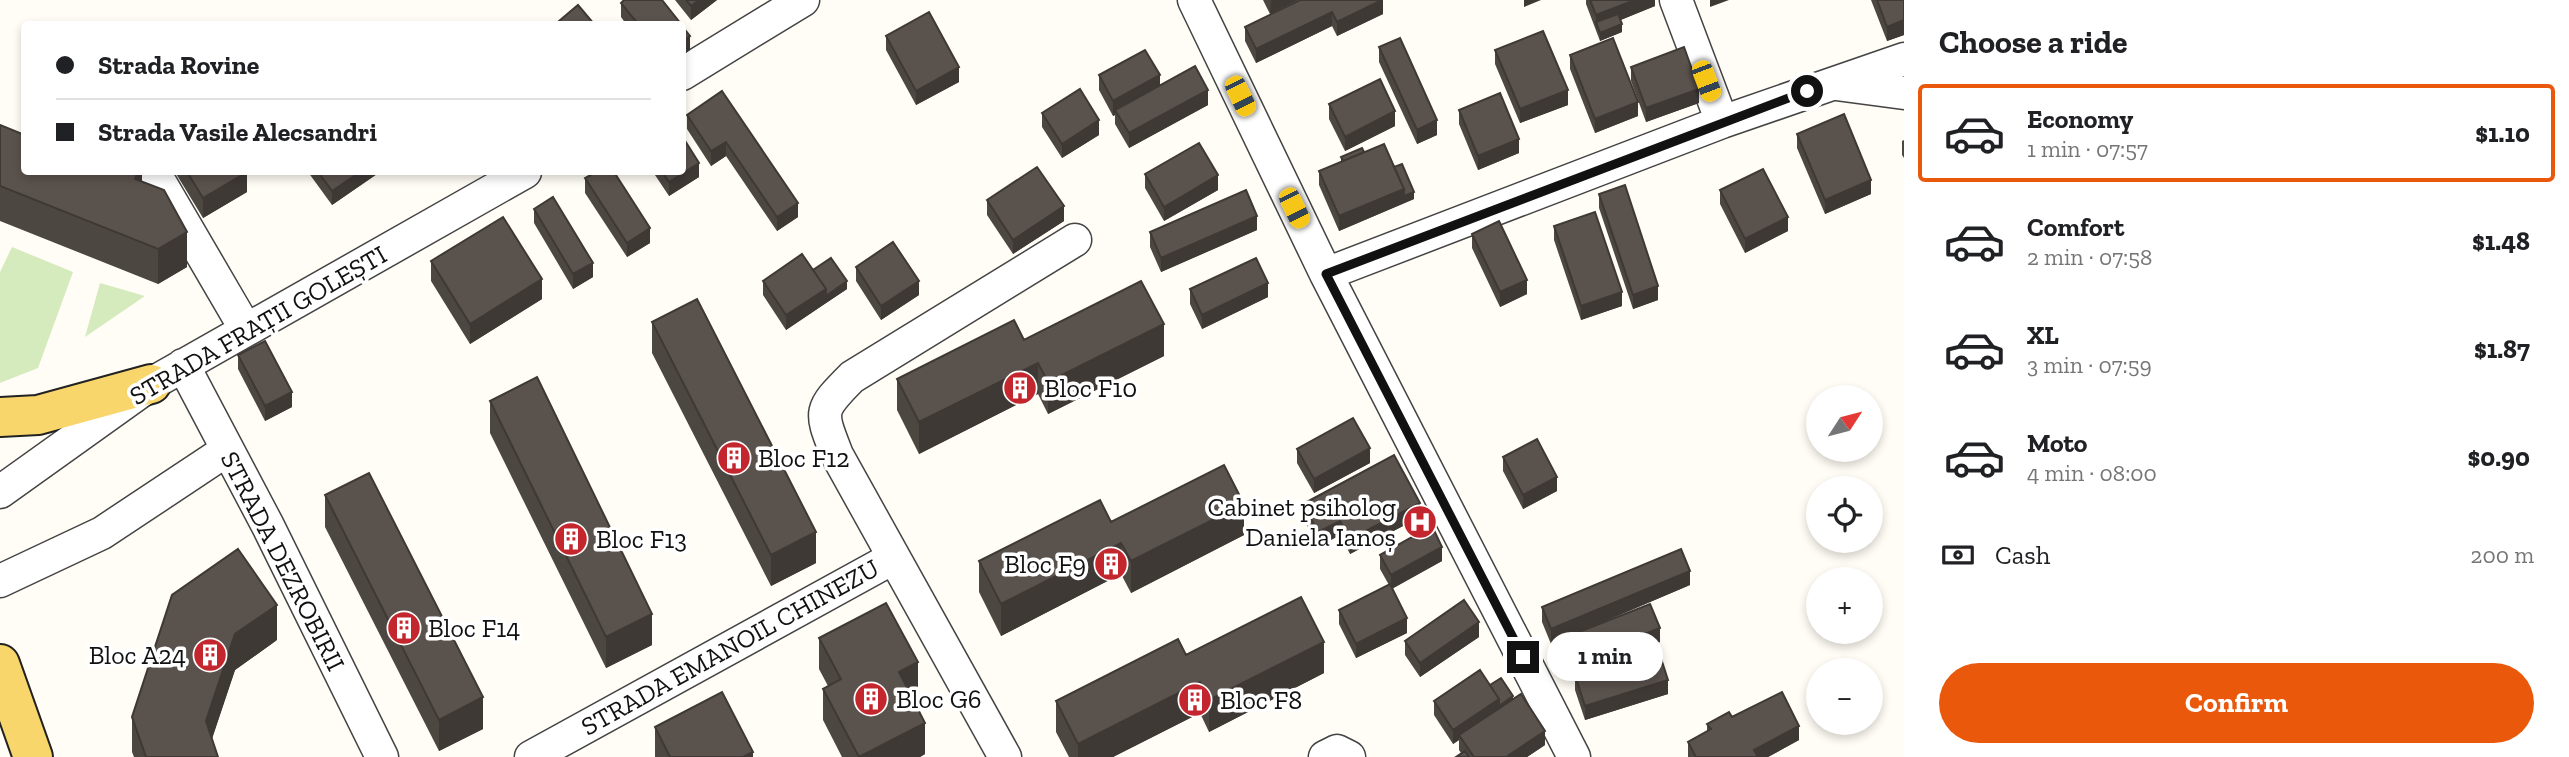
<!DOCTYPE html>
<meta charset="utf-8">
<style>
body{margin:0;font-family:"Zilla Slab",serif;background:#f2f2f2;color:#202124;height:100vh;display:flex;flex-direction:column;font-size:26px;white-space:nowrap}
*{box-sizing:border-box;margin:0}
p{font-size:23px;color:#757577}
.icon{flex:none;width:38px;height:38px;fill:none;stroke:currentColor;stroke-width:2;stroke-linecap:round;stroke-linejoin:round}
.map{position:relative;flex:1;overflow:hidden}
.panel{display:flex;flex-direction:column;background:#fff;width:665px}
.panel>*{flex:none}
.guide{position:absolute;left:21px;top:21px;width:665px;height:154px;border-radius:7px;box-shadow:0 4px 10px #0003;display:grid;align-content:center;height:154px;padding:0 35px;background:#fff}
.needle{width:46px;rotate:54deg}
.controls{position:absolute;left:1806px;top:385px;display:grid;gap:14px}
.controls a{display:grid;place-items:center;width:77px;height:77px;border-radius:50%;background:#fff;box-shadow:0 4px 10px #0003;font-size:35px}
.end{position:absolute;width:32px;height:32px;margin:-16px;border:9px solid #111;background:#fff;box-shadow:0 0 0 4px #fff}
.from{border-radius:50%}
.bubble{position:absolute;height:49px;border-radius:24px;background:#fff;box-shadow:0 4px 10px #0003;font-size:23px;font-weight:800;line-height:49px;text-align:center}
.car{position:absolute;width:21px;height:42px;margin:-21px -10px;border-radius:9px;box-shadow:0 0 5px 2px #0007;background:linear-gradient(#f5c518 24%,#345 0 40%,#f5c518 0 76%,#345 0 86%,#f5c518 0)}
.guide b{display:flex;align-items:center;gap:24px;height:66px;font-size:26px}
.guide b+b{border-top:2px solid #e0e0e0}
.guide i{width:18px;height:18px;background:#202124}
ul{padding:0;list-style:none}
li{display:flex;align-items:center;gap:21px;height:98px;margin:0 14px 10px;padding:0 21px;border:4px solid transparent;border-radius:7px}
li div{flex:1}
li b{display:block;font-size:26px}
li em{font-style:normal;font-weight:800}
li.active{border-color:#ea580c}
li>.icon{width:63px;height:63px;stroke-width:1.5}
h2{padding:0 35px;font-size:32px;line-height:84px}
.pay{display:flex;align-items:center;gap:18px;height:77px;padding:0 35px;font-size:26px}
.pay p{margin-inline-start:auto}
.button{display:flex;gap:14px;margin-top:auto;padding:14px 35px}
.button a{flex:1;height:80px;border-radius:42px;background:#ea580c;color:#fff;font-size:28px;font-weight:800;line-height:80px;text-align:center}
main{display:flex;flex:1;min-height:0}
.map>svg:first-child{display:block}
.green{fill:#d5ebbd}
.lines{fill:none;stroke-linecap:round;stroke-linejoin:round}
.minor-casing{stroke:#444;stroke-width:35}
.major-casing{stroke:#222;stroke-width:42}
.minor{stroke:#fff;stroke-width:32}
.major{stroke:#f9d66b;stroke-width:38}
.wall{fill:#4d4742}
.shaded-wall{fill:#3f3936}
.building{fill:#5a524d;stroke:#3f3936;stroke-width:2}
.route{stroke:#111;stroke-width:9}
.labels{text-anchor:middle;stroke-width:7;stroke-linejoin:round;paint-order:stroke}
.street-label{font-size:26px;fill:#111;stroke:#fff}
.poi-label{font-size:26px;fill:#111;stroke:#fff;text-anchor:start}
</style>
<main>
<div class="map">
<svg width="1904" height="757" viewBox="0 0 1904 757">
<rect width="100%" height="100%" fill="#fffdf5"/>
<path class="green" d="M12,247L73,272L38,368L0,383V272Z
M100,283L145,296L85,337Z"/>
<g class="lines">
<g class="minor-casing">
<path id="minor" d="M1194,0L1326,274L1574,757
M1676,0L1722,122
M682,74L803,0
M1836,84L1904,93
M154,172L245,328
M1326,274L1722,122L1904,59
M183,365L268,526L382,757
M0,492L151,384L525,172
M0,581L102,533L227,450
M531,757L893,558
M1005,757L837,455C820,411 818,411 852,377L1075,240
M1325,757L1337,751L1349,757"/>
</g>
<g class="major-casing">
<path id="major" d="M0,417L38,415L151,384
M0,664L33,757"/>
</g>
<use href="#minor" class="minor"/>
<use href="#major" class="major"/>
</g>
<path class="wall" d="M675,0H717L691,20Z
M1263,0H1298L1270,14Z
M1383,0V14L1337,36L1332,26L1256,63L1245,41V27Z
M1586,0H1655V6L1620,20L1622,32L1600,41L1586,4Z
M1871,0H1904V35L1887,41Z
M621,3L681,24H626L621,17Z
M886,36L959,82L916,105L886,50Z
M1379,47L1437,135L1417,144L1379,62Z
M1495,50L1568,105L1520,123L1495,64Z
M1570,55L1638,116L1595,133L1570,69Z
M1631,67L1699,103L1646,122L1631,81Z
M1099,75L1160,85L1208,105L1129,148L1115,124V115L1113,116L1099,90Z
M722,91L798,217L777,231L726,156L711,166L687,129V115Z
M1329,104L1395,126L1345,151L1329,119Z
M1459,110L1519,153L1478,170L1459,124Z
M1042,113L1099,135L1062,158L1042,127Z
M0,125L24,172L110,174L142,172V182L187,267L158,284L0,221Z
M1797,134L1871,194L1825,214L1797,148Z
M1904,140V158L1902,155V141Z
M1364,152L1394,167L1414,199L1339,231L1319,185V171L1341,162V157Z
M175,172H247V192L203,218Z
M308,172H377V174L332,205Z
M653,172H682L699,177L669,196Z
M1145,174L1218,190L1164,221L1145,188Z
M585,178L650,243L627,257L585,193Z
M1720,190L1788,231L1745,253L1720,204Z
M1599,194L1658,300L1633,309L1599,208Z
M987,200L1064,221L1013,254L987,215Z
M534,209L593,277L573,289L534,223Z
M1554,226L1622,306L1581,320L1554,240Z
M1257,230L1161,272L1150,247V232Z
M1472,234L1527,294L1500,307L1472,248Z
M431,261L542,299L470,344L431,281Z
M856,267L919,295L881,320L856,281Z
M813,270L847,289L786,330L763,295V281Z
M1190,289L1268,297L1202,329L1190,304Z
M652,322L816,563L771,586L652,353Z
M1024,340L1164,356L1048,414L1038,394L919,454L897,410V379Z
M238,355L292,407L265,421L238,369Z
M490,401L652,645L606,668L490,433Z
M1297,449L1370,463L1314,493L1297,463Z
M1503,457L1557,491L1523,509L1503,471Z
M325,495L483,729L439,751L325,527Z
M1303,504L1420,517L1350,554L1340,535L1318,547L1303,518Z
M1111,522L1244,535L1131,593L1121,574L1001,636L979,592V561Z
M1380,555L1442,561L1392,589L1407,633L1356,658L1339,624V610L1389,585L1380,569Z
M1690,585L1582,631L1660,642L1580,674L1668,694L1585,720L1575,690V676L1566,679L1556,655V641L1551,644L1542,622V607Z
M1479,637L1420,677L1405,655V641Z
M819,638L918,694L912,697L925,754L920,757H842L823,720V689L828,686L819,669Z
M277,640L235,670L212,738L218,757H134L132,752V717Z
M1186,655L1324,673L1209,732L1200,713L1113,757H1069L1056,732V701Z
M1490,685L1513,699L1545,745L1527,757H1456L1461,753L1459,750V740L1453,744L1434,715V701Z
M1732,717L1799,740L1768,757H1688V742L1707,731V724Z
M655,727L753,757H655Z"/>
<path class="shaded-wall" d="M699,0H717L691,20V6Z
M1271,0H1298L1270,14Z
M1383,0V14L1337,36V22Z
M1524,0H1541L1524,7Z
M1635,0H1655V6L1599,29L1596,22V15Z
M1710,0H1729L1710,7Z
M1332,12V26L1256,63V49Z
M1904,20V35L1887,41V27Z
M1622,24V32L1600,41V33Z
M690,36V50L682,56V42Z
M959,67V82L916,105V91Z
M1160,75V90L1115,110V115L1113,116V101Z
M1699,89V103L1646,122V108Z
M1208,90V105L1129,148V133Z
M1568,90V105L1520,123V109Z
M1638,102V116L1595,133V119Z
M1395,111V126L1345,151V137Z
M1099,120V135L1062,158V144Z
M1437,120V135L1417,144V130Z
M1519,139V153L1478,170V156Z
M726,142V156L711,166V151Z
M699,163V177L669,196V182Z
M138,172H142V196L135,179Z
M247,172V192L203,218V198Z
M360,172H377V174L332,205V191Z
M1218,175V190L1164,221V207Z
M1871,180V194L1825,214V200Z
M1404,189L1414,192V199L1339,231V216Z
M798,203V217L777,231V217Z
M1064,206V221L1013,254V240Z
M1257,216V230L1161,272V258Z
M1788,217V231L1745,253V239Z
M650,228V243L627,257V243Z
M187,232V267L158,284V249Z
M593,263V277L573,289V274Z
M542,279V299L470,344V324Z
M1527,280V294L1500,307V292Z
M847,281V289L826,303V296Z
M919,281V295L881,320V306Z
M1268,283V297L1202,329V315Z
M1658,286V300L1633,309V295Z
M826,289V303L786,330V315Z
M1622,292V306L1581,320V306Z
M1164,324V356L1048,414V382Z
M1038,363V394L919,454V422Z
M292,392V407L265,421V406Z
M1370,448V463L1314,493V479Z
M1557,477V491L1523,509V495Z
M1420,503V517L1350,554V539Z
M1244,504V535L1131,593V561Z
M1340,521V535L1318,547V532Z
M816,532V563L771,586V555Z
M1121,543V574L1001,636V604Z
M1442,547V561L1391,589V575Z
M1690,571V585L1551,644V629Z
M277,605V640L235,670L206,757V721L235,634Z
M652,614V645L606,668V637Z
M1407,618V633L1356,658V644Z
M1479,622V637L1420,677V663Z
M1660,628V642L1566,679V665Z
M1324,642V673L1209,732V700Z
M918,662V694L899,704V672Z
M1668,680V694L1585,720V706Z
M1200,682V713L1113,757H1078V744Z
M1513,696V703L1459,735V740L1453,744V730L1499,699Z
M483,697V729L439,751V720Z
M925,723V754L920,757H860Z
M1799,726V740L1768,757H1754V750Z
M1545,731V745L1527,757H1506Z
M753,752V757H743Z"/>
<path class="building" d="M624,0H662L681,24H638L621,3Z
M686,0H699L691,6Z
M1300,0H1382L1337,22L1332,12L1256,49L1245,27Z
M1590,0H1635L1596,15Z
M1877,0H1904V20L1887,27Z
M578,5L594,24H562L559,21Z
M929,12L959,67L916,91L886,36Z
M1618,14L1622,24L1600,33L1596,22Z
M682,26L690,36L682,42Z
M1543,31L1568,90L1520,109L1495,50Z
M1400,38L1437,120L1417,130L1379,47Z
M1613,38L1638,102L1595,119L1570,55Z
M1684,47L1699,89L1646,108L1631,67Z
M1145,50L1160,75L1113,101L1099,75Z
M1195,66L1208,90L1129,133L1115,110Z
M1380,79L1395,111L1345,137L1329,104Z
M1080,89L1099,120L1062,144L1042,113Z
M722,91L798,203L777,217L726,142L711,151L687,115Z
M1500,93L1519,139L1478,156L1459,110Z
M1844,114L1871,180L1825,200L1797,134Z
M0,125L22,134L24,127V172H103L110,174L111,172H138L135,179L164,190L187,232L158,249L0,186Z
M682,136L699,163L669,182L662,172H682Z
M1199,143L1218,175L1164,207L1145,174Z
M1384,144L1404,189L1339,216L1319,171Z
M1362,148L1364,152L1343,161L1341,157Z
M1402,164L1414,192L1404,196V189L1394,167Z
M1037,167L1064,206L1013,240L987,200Z
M1763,169L1788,217L1745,239L1720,190Z
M187,172H247L203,198Z
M318,172H360L332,191Z
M596,172H614L650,228L627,243L585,178Z
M1625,185L1658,286L1633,295L1599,194Z
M1246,190L1257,216L1161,258L1150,232Z
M553,197L593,263L573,274L534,209Z
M1595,212L1622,292L1581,306L1554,226Z
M503,217L542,279L470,324L431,261Z
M1499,221L1527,280L1500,292L1472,234Z
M893,242L919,281L881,306L856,267Z
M802,254L826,289L786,315L763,281Z
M831,258L847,281L826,296V289L813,270Z
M1256,258L1268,283L1202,315L1190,289Z
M1141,281L1164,324L1048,382L1038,363L919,422L897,379L1014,320L1024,340Z
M697,299L816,532L771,555L652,322Z
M265,341L292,392L265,406L238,355Z
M537,377L652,614L606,637L490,401Z
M1353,418L1370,448L1314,479L1297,449Z
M1537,439L1557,477L1523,495L1503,457Z
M1394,455L1420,503L1350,539L1340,521L1318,532L1303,504Z
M1224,465L1244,504L1131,561L1121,543L1001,604L979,561L1100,500L1111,522Z
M369,473L483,697L439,720L325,495Z
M1432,526L1442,547L1391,575L1380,555Z
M238,549L277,605L235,634L206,721L218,757H146L132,717L172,595Z
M1681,549L1690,571L1551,629L1542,607Z
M1390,584L1407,618L1356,644L1339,610Z
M1301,597L1324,642L1209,700L1200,682L1078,744L1056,701L1178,639L1186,655Z
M1464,600L1479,622L1420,663L1405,641Z
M886,603L918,662L899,672L925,723L859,757L823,689L841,679L819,638Z
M1650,604L1660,628L1566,665L1556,641Z
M1658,649L1668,680L1585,706L1575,675Z
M1480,670L1499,699L1453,730L1434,701Z
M1501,678L1513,696L1499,706V699L1490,685Z
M722,692L753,752L743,757H670L655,727Z
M1782,692L1799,726L1754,750L1758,757H1696L1688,742L1711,729L1707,724L1729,712L1732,717Z
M1521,694L1545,731L1506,757H1474L1459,735Z
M1465,751L1469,757H1456Z"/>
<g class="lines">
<path class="route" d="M1523,657L1326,274L1807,91"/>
</g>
<defs>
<g id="building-disc" transform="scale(1.75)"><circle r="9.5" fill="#c4262e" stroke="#fff"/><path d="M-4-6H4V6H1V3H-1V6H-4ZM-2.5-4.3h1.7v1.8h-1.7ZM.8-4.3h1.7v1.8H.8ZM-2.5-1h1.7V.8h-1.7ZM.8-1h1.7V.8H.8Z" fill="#fff"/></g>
<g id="hospital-disc" transform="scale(1.75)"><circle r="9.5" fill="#c4262e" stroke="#fff"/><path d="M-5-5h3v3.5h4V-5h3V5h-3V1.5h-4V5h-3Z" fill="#fff"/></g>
</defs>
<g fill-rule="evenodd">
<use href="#building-disc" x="1020" y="388"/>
<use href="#building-disc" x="734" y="458"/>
<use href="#hospital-disc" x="1420" y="522"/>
<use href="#building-disc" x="571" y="539"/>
<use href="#building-disc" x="1111" y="564"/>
<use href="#building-disc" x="404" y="628"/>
<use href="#building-disc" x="210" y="655"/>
<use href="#building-disc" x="871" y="699"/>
<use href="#building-disc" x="1195" y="700"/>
</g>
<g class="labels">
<g class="street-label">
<text transform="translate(258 325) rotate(-30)" y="9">STRADA FRAȚII GOLEȘTI</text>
<text transform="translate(283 561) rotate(63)" y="9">STRADA DEZROBIRII</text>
<text transform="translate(730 647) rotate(-29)" y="9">STRADA EMANOIL CHINEZU</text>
</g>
<g class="poi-label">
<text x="1044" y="397">Bloc F10</text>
<text x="758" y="467">Bloc F12</text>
<text x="1396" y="516" text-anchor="end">Cabinet psiholog<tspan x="1396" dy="30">Daniela Ianoș</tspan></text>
<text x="596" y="548">Bloc F13</text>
<text x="1086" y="573" text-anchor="end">Bloc F9</text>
<text x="428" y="637">Bloc F14</text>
<text x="186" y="664" text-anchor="end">Bloc A24</text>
<text x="896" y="708">Bloc G6</text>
<text x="1220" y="709">Bloc F8</text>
</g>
</g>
</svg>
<div class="controls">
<a><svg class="needle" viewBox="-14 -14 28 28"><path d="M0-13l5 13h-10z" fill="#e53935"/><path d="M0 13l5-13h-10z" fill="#757577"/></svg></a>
<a><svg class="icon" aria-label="locate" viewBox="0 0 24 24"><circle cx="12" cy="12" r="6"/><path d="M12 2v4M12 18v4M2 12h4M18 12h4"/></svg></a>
<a>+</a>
<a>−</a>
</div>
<i class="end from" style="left:1807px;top:91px"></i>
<i class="end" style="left:1523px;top:657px"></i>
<div class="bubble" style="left:1547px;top:632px;width:116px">1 min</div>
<i class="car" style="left:1706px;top:81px;rotate:159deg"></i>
<i class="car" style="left:1240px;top:96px;rotate:154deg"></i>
<i class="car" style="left:1294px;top:208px;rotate:154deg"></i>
<div class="guide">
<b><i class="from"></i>Strada Rovine</b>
<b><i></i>Strada Vasile Alecsandri</b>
</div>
</div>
<section class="panel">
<h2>Choose a ride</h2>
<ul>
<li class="active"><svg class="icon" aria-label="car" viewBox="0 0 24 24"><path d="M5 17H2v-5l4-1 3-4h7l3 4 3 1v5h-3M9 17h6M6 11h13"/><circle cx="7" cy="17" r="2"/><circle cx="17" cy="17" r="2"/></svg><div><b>Economy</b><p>1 min · 07:57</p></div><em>$1.10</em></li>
<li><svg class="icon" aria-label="car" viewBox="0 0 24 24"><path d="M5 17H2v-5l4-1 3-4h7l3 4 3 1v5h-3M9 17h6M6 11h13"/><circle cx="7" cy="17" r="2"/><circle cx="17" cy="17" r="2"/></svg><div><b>Comfort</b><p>2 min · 07:58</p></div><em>$1.48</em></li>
<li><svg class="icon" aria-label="car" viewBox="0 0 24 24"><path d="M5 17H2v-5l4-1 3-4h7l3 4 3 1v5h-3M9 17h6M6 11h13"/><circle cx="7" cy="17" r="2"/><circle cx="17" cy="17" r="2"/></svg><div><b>XL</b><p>3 min · 07:59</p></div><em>$1.87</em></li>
<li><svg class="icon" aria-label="car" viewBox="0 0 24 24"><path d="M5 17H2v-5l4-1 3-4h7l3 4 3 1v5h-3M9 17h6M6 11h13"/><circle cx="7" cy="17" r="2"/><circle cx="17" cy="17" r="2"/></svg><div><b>Moto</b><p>4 min · 08:00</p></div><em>$0.90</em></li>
</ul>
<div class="pay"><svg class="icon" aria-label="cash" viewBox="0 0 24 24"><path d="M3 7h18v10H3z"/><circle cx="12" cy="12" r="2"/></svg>Cash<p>200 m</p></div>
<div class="button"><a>Confirm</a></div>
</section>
</main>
